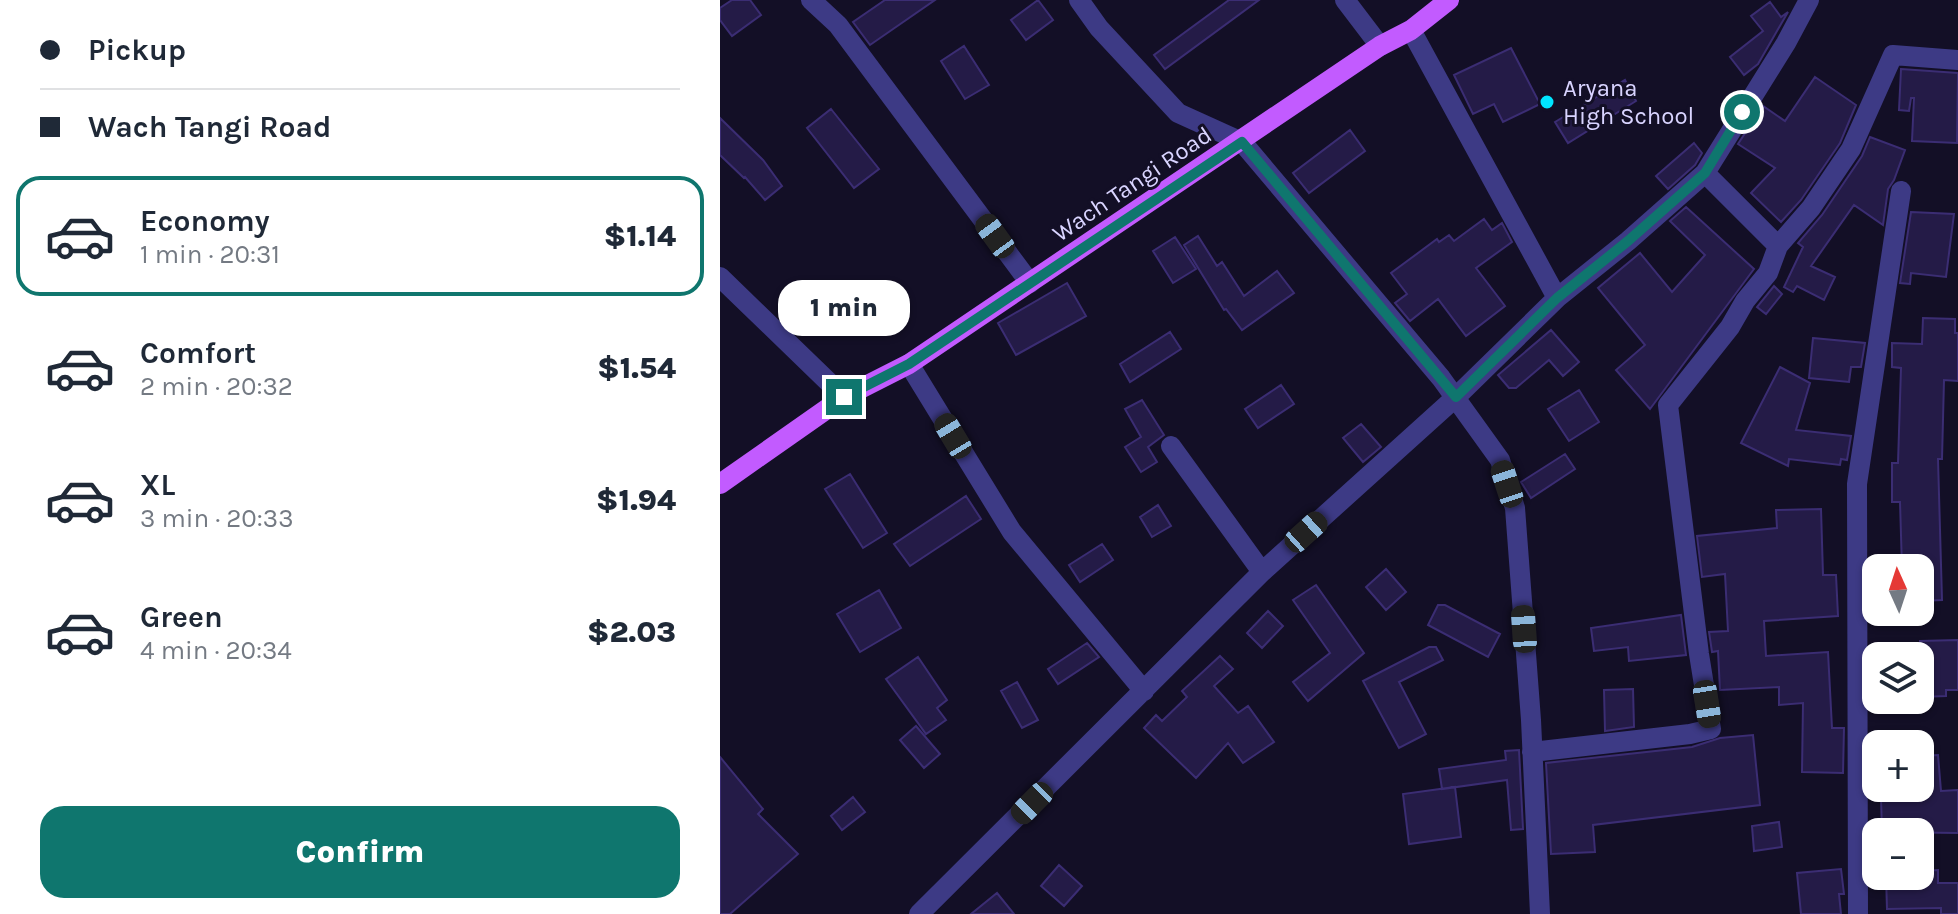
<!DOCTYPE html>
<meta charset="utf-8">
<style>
body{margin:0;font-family:Karla,sans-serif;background:#f6f6f7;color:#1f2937;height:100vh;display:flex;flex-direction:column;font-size:30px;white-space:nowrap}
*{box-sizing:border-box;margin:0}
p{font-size:26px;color:#747a83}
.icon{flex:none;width:44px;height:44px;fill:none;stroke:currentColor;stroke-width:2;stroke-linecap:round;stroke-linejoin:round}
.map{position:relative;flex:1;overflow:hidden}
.panel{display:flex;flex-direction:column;background:#fff;width:720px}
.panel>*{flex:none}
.top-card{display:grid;align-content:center;height:176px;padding:0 40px;background:#fff}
.needle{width:52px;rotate:357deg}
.controls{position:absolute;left:1142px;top:554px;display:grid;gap:16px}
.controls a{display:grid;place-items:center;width:72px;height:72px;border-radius:16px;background:#fff;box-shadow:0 2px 6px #0004;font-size:40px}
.end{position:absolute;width:36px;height:36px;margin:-18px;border:10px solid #0f766e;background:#fff;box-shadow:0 0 0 4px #fff}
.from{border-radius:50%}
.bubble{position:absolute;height:56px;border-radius:24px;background:#fff;box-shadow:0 2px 6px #0004;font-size:26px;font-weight:800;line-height:56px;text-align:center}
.car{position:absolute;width:24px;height:48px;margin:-24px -12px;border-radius:10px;box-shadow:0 0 6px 2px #0007;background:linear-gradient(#222 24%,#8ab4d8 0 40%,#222 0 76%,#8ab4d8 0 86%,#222 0)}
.top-card b{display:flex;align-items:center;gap:28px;height:76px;font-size:30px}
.top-card b+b{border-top:2px solid #e0e1e3}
.top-card i{width:20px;height:20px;background:#1f2937}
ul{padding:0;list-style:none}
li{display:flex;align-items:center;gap:24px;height:120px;margin:0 16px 12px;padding:0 24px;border:4px solid transparent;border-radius:24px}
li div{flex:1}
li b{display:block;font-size:30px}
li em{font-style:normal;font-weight:800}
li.selected{border-color:#0f766e}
li>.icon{width:72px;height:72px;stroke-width:1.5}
.cta{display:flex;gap:16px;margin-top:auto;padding:16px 40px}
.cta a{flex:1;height:92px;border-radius:24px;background:#0f766e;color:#fff;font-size:32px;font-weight:800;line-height:92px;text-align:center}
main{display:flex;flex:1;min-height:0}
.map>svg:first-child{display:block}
.building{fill:#241b47;stroke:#3b2d73;stroke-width:2}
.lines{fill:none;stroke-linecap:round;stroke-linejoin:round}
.minor{stroke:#3d3a85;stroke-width:20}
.major{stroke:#c25bff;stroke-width:20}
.route{stroke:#0f766e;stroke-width:10}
.poi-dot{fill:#00e5ff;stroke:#130f26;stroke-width:3}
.labels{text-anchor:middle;stroke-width:6;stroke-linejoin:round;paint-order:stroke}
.poi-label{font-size:24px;fill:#d9d4ff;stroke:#130f26;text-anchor:start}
.street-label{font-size:24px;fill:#d9d4ff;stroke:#130f26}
</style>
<main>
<section class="panel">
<div class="top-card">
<b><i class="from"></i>Pickup</b>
<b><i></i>Wach Tangi Road</b>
</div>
<ul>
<li class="selected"><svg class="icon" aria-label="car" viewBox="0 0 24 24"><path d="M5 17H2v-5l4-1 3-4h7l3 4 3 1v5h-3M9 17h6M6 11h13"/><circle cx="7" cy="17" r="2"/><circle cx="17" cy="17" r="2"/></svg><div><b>Economy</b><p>1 min · 20:31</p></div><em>$1.14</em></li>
<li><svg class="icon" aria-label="car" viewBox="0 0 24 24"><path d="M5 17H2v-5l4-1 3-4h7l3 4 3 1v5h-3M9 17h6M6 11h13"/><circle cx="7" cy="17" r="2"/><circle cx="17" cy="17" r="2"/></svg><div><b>Comfort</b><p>2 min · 20:32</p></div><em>$1.54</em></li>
<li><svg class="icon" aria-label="car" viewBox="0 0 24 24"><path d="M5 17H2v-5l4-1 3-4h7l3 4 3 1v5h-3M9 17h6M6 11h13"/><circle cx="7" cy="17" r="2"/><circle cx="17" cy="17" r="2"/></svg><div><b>XL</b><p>3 min · 20:33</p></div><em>$1.94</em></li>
<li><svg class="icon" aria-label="car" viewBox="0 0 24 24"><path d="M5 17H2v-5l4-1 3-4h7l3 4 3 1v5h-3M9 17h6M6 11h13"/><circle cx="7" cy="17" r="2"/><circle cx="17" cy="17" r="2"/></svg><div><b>Green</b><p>4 min · 20:34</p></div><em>$2.03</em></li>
</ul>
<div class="cta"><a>Confirm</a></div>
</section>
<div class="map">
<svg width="1238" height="914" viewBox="0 0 1238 914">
<rect width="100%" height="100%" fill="#130f26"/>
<path class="building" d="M12,0H30L41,15L12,36L0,20V8Z
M165,0H215L150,45L133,22Z
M318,0L333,20L306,40L291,20Z
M509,0H539L445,69L434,55Z
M1050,2L1061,17L1068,12L1038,64L1024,75L1010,57L1043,31L1031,16Z
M244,46L269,85L245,99L221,61Z
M791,48L820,104L783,122L774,104L753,114L734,75Z
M1181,69L1238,73L1237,143L1192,141L1194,98H1191L1189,111L1179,110Z
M1095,77L1136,105L1120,143L1081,200L1061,222L1031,193L1055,168L1018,144L1043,106L1065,121Z
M905,80L916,101L848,143L835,122Z
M111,109L159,169L134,188L87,128Z
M0,118L43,160L62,186L45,200L25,177L24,178L0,155Z
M630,130L645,151L589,193L573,173Z
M1150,137L1185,150L1174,180L1168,189L1163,225L1134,205L1091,266L1115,277L1104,300L1077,286L1073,292L1064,287L1083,247L1078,243L1102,215L1142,156Z
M974,143L982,153L975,165L948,189L936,176Z
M966,207L1034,269L930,409L896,370L925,345L878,288L920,253L952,292L985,255L950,221Z
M1191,212L1234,214L1226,277L1191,273L1190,284L1180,283Z
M764,219L772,230L782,223L792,242L756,268L785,306L746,336L718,299L690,321L675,303L687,294L671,273L717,239L719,242L729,235L734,241Z
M478,236L497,266L502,262L524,296L557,271L574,293L522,330L506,309L504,310L464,245Z
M455,237L476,269L453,283L433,251Z
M347,283L366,316L296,355L278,323Z
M1054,286L1062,294L1046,314L1037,307Z
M1203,318L1235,319V333H1238V381L1224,380L1222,459H1218L1222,600L1200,601V568H1182L1180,502H1172V463H1178L1181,368L1172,367V343L1202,344Z
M831,330L859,362L843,376L829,360L796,388H789L778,375Z
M450,332L461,349L410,382L400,364Z
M1093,338L1145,343L1141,367H1131L1129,382L1089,378Z
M1060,367L1090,383L1076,430L1131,436L1127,460L1121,459L1120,465L1069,459L1068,466L1021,443Z
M561,385L574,404L538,428L525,409Z
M859,390L879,422L849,441L828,409Z
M422,400L444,435L428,447L437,462L421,472L405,447L421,437L405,409Z
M641,424L661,447L643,462L623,438Z
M845,454L855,469L811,498L801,482Z
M130,474L167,533L143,548L105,489Z
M246,496L261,519L190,566L174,544Z
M438,505L451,526L432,537L420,517Z
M1101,509L1103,575H1116L1118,616L1044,621L1046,656L1108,652L1112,728H1124L1123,773L1082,772L1083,703L1059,705V687L1000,690L998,651L992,652L989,632L1008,631L1005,574L982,577L977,536L1057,528L1056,510Z
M382,544L393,560L360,582L349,565Z
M666,569L686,592L666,610L646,587Z
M596,585L644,653L588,701L573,682L610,653L573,600Z
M159,590L181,628L140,652L117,614Z
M718,605H725L780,634L768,657L708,625Z
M548,611L563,626L542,648L527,633Z
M961,615L966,655L909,661L908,647L874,651L871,628Z
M1238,640V690H1226V696L1200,697V641Z
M367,643L379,657L338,684L328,669Z
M709,647H716L723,660L679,682L706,734L679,748L643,681Z
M500,656L513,669L494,686L518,713L528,706L554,742L523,763L508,743L476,778L424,728L436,715L442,721L467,697L462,691Z
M198,657L227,700L217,708L226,720L206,734L166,679Z
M297,682L318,720L302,728L281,691Z
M913,689L914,727L885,731L884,690Z
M196,726L220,754L204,768L180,740Z
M1033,735L1040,805L873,825L875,852L831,854L826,763L972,747L1000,738Z
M799,750L803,829L791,830L787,780L722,789L719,769L786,760L785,751Z
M1218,755L1221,791L1238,790V833L1162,832L1161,798L1196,797L1195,788H1200V756Z
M0,757L43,809L38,814L78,854L10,914H0Z
M735,787L741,837L689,844L683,794Z
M133,797L145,812L122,830L111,816Z
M1059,822L1062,847L1034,851L1032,826Z
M339,865L362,886L344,906L321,886Z
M1121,869L1124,894H1119L1121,914H1081L1077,873Z
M1218,870V883H1238V914H1221V908L1167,909L1166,876H1200V871Z
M277,893L294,914H251Z"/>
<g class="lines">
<path class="minor" d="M91,0L118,25L310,283
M359,0L379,28L458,113L522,142L721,378L780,460L795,508L811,720L820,914
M625,0L660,46
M691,30L837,298
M985,173L1058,246
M0,277L124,397
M189,364L292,532L424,691
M451,446L542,572
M812,752L970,734L991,729L979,654L948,405L1010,327L1025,301L1048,273L1058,246L1091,208L1131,149L1173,55L1238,60
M199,914L542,572L736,397L837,298L908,241L985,173L1066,43L1089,0
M1138,914L1137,484L1181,191"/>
<path class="major" d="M0,484L124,397L189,364L660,46L691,30L729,0"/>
</g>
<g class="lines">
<path class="route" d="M124,397L189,364L522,142L736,397L837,298L908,241L985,173L1022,112"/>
</g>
<circle class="poi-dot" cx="827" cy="102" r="8"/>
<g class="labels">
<g class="poi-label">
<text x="843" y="96">Aryana<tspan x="843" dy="28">High School</tspan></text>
</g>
<g class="street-label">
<text transform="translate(412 184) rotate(-34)" y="8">Wach Tangi Road</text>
</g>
</g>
</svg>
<div class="controls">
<a><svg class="needle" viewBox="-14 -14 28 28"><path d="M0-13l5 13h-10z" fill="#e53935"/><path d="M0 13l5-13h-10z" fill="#747a83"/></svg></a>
<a><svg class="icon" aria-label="layers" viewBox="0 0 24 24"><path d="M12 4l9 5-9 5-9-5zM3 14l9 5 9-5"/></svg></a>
<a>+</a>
<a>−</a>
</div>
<i class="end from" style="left:1022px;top:112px"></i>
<i class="end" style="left:124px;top:397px"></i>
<div class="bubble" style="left:58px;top:280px;width:132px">1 min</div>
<i class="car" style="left:275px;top:236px;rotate:324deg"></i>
<i class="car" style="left:233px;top:436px;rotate:329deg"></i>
<i class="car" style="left:787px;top:484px;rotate:342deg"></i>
<i class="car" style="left:586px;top:532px;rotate:48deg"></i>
<i class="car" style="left:804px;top:629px;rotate:356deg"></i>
<i class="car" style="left:987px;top:704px;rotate:171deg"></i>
<i class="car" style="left:312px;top:803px;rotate:225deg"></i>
</div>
</main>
